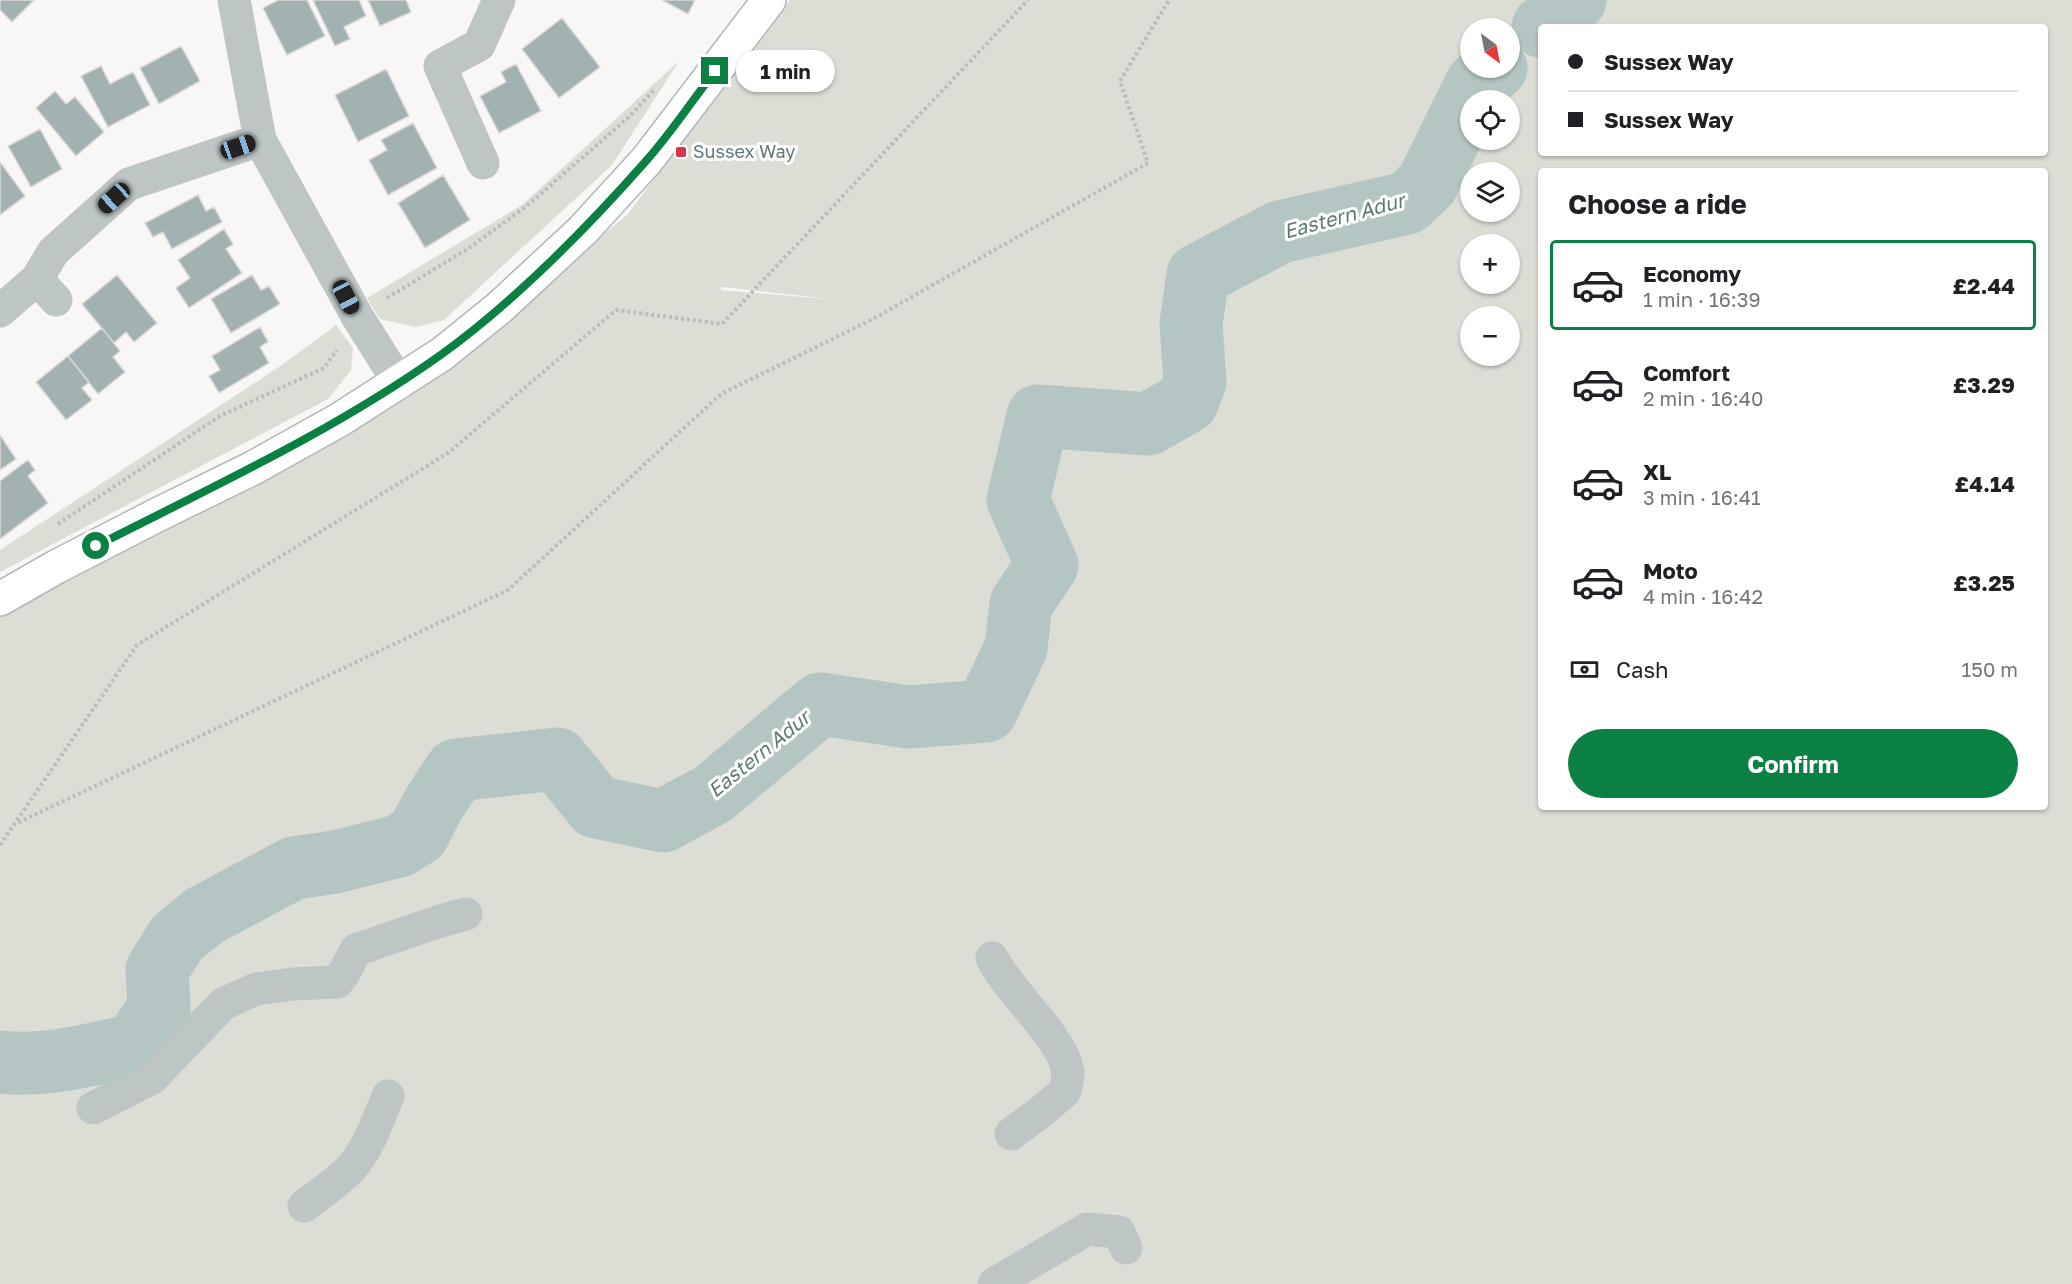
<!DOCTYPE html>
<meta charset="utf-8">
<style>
body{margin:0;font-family:"Golos Text",sans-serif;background:#f6f6f6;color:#202124;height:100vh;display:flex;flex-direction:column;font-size:22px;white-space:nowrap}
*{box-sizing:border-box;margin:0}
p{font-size:20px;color:#757577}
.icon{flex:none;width:33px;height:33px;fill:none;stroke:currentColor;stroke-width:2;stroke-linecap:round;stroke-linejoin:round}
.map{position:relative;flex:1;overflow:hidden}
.details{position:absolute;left:1538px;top:168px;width:510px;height:642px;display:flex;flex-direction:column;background:#fff;border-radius:6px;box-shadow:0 2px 4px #0004}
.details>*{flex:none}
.hud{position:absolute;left:1538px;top:24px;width:510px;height:132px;border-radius:6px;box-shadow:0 2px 4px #0004;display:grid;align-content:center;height:132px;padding:0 30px;background:#fff}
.needle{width:39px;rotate:148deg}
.fabs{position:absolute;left:1460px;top:18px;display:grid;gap:12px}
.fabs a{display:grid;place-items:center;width:60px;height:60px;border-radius:50%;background:#fff;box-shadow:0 2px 4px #0004;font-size:30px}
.end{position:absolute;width:27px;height:27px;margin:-14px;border:8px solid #0b8043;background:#fff;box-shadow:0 0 0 3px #fff}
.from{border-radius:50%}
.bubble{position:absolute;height:42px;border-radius:21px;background:#fff;box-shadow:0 2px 4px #0004;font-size:20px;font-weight:700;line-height:42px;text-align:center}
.car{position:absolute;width:18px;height:36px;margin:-18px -9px;border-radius:8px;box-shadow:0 0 4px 2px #0007;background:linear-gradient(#222 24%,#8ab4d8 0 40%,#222 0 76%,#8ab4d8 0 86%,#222 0)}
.hud b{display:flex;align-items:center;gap:21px;height:57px;font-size:22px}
.hud b+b{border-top:2px solid #e0e0e0}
.hud i{width:15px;height:15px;background:#202124}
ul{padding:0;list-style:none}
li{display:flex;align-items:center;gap:18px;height:90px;margin:0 12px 9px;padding:0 18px;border:3px solid transparent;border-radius:6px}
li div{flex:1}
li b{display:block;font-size:22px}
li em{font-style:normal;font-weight:700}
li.active{border-color:#0b8043}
li>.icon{width:54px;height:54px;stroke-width:1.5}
h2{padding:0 30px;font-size:27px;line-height:72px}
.pay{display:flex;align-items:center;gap:15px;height:66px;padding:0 30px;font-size:22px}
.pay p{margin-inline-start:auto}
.primary-button{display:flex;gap:12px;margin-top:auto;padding:12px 30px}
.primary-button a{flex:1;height:69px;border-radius:36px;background:#0b8043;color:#fff;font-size:24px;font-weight:700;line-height:69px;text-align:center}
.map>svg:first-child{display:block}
.green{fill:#dcddd5;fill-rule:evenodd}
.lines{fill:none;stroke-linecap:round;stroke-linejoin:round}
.river{stroke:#b4c6c3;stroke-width:63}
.building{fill:#a2b1b1;stroke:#dad9d8;stroke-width:1.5}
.major-casing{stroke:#afb8b8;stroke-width:36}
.path{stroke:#b8bebe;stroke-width:4;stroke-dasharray:3 3;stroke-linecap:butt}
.minor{stroke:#bdc5c5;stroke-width:33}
.major{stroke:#fff;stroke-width:33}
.route{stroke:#0b8043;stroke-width:8}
.poi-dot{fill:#db324f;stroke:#fff;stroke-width:2}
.labels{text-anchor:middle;stroke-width:6;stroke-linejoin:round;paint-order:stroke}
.poi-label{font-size:18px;fill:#5f7879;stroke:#fff;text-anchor:start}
.water-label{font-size:20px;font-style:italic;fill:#5f7976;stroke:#fff}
</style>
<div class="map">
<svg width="2072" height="1284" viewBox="0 0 2072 1284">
<rect width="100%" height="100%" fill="#f8f7f6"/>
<path class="green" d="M790,0H2072V1284H0V608L437,367L627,215ZM1540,27H2044V153H1540ZM1470,28H1509V68H1470ZM1470,100H1509V140H1470ZM1540,171H2044V807H1540ZM1470,172H1509V212H1470ZM1470,244H1509V284H1470ZM723,287L838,300H839L720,290ZM1470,316H1509V356H1470Z
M679,61L612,165L444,320L416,327L380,319L367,298L522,205Z
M336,325L353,348L351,370L328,399L0,572V550L279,367Z"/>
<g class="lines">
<path class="river" d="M1543,27L1575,0
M0,1062C46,1067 90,1055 134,1045L159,1009L157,970L177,938L204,916L294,868L335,862L399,846L418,834L433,805L456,770L557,759L596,807L663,821L713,794L820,704L909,717L986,711L1016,648L1021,604L1047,565L1018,500L1038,416L1148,424L1187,402L1195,382L1191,324L1198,275L1280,232L1407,203L1427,184L1477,83L1496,68"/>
</g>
<path class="building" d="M0,0H34L12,22L0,10Z
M278,0H307L325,36L287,55L263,8Z
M313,0H359L366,16L344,27L350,39L335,46Z
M368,0H406L411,12L380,26Z
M662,0H695L688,14Z
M562,18L600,67L559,98L522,49Z
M181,46L200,81L159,104L140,68Z
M516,64L541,111L499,133L480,96L506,82L501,72Z
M101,66L110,84L133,72L150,105L108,127L81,76Z
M386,69L409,116L358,142L335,95Z
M55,91L66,104L75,97L104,132L76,156L36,108Z
M413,123L437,168L388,195L369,160L387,150L381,140Z
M40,129L62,169L31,187L8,146Z
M0,162L25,196L0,215Z
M443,175L470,220L425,248L398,203Z
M198,195L206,211L214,207L222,222L172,249L163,232L153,237L145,223Z
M224,229L233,244L226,249L242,273L189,308L176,288L190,278L178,260Z
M117,275L157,323L134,342L126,332L114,343L82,304Z
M252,275L261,290L269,286L280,304L231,333L211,299Z
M260,327L268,342L260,347L269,363L219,393L209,376L220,370L212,356Z
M102,328L120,351L113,357L125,372L98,394L68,356Z
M68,356L89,382L82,388L92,400L66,420L36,382Z
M0,435L16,459L0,470Z
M28,460L35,470L28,476L48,503L0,539V481Z"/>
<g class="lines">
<g class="major-casing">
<path id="major" d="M0,599L56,567L157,515L253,468L339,420L442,354L499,308L583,230L647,160L769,0"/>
</g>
<path class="path" d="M387,298L469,248L527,206L630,116L654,90
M58,524L220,416L324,368L337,350
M13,825L508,590L721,394L871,320L1148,163L1120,81L1169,0
M0,845L137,645L448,453L616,310L722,324L1028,0"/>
<path class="minor" d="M234,0L260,140L357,316L399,383
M483,163L440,66L479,45L499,0
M37,279L53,252L129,184L260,140
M0,311L37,279L56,300
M992,958C1008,991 1064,1039 1068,1072C1068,1078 1066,1085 1065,1091L1041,1112L1011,1134
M93,1108L152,1078L223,1004L256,989L293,984L337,982L344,973L356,950L437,922L466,914
M304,1206C320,1194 338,1182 352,1167C369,1147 378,1120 388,1096
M994,1284L1087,1229L1119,1232L1126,1248"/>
<use href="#major" class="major"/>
</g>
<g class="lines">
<path class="route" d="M96,546C214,486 334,431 442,354C515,301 586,229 646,161C671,133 692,101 715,71"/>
</g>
<rect class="poi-dot" x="675" y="146" width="12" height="12" rx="3"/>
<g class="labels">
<g class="poi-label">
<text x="693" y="158">Sussex Way</text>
</g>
<g class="water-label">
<text transform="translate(1344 216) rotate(-15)" y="7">Eastern Adur</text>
<text transform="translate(759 754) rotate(-39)" y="7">Eastern Adur</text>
</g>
</g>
</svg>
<div class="fabs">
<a><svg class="needle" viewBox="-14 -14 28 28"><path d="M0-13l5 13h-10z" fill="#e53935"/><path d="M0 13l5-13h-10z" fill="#757577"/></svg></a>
<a><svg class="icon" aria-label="locate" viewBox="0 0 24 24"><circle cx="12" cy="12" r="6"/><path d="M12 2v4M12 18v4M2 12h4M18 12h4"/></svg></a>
<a><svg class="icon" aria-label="layers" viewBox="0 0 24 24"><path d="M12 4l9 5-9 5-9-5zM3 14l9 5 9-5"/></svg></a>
<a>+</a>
<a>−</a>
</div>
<i class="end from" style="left:96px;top:546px"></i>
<i class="end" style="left:715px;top:71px"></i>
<div class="bubble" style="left:736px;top:50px;width:99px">1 min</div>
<i class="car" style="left:238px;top:147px;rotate:71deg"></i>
<i class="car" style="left:114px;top:198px;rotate:228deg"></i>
<i class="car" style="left:346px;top:297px;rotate:152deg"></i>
<div class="hud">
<b><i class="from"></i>Sussex Way</b>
<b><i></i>Sussex Way</b>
</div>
<section class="details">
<h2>Choose a ride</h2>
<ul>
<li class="active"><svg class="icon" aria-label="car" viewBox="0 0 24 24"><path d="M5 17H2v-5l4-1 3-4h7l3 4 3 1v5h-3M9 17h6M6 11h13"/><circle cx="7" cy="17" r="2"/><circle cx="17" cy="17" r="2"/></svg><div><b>Economy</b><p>1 min · 16:39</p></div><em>£2.44</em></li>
<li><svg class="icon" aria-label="car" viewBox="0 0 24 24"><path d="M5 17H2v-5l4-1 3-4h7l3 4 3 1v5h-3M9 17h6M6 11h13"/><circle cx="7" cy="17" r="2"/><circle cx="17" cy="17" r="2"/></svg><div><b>Comfort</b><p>2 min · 16:40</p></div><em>£3.29</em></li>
<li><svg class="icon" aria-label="car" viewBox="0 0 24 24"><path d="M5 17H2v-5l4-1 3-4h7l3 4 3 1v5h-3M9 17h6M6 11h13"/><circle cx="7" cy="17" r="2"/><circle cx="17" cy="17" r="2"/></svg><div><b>XL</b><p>3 min · 16:41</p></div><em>£4.14</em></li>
<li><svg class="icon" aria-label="car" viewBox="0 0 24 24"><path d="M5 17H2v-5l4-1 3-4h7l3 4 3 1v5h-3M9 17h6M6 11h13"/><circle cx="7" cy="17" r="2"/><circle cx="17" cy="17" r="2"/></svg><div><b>Moto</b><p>4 min · 16:42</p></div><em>£3.25</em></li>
</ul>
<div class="pay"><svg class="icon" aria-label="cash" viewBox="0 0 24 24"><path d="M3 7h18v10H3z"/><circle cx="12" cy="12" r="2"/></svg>Cash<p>150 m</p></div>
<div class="primary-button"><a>Confirm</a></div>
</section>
</div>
